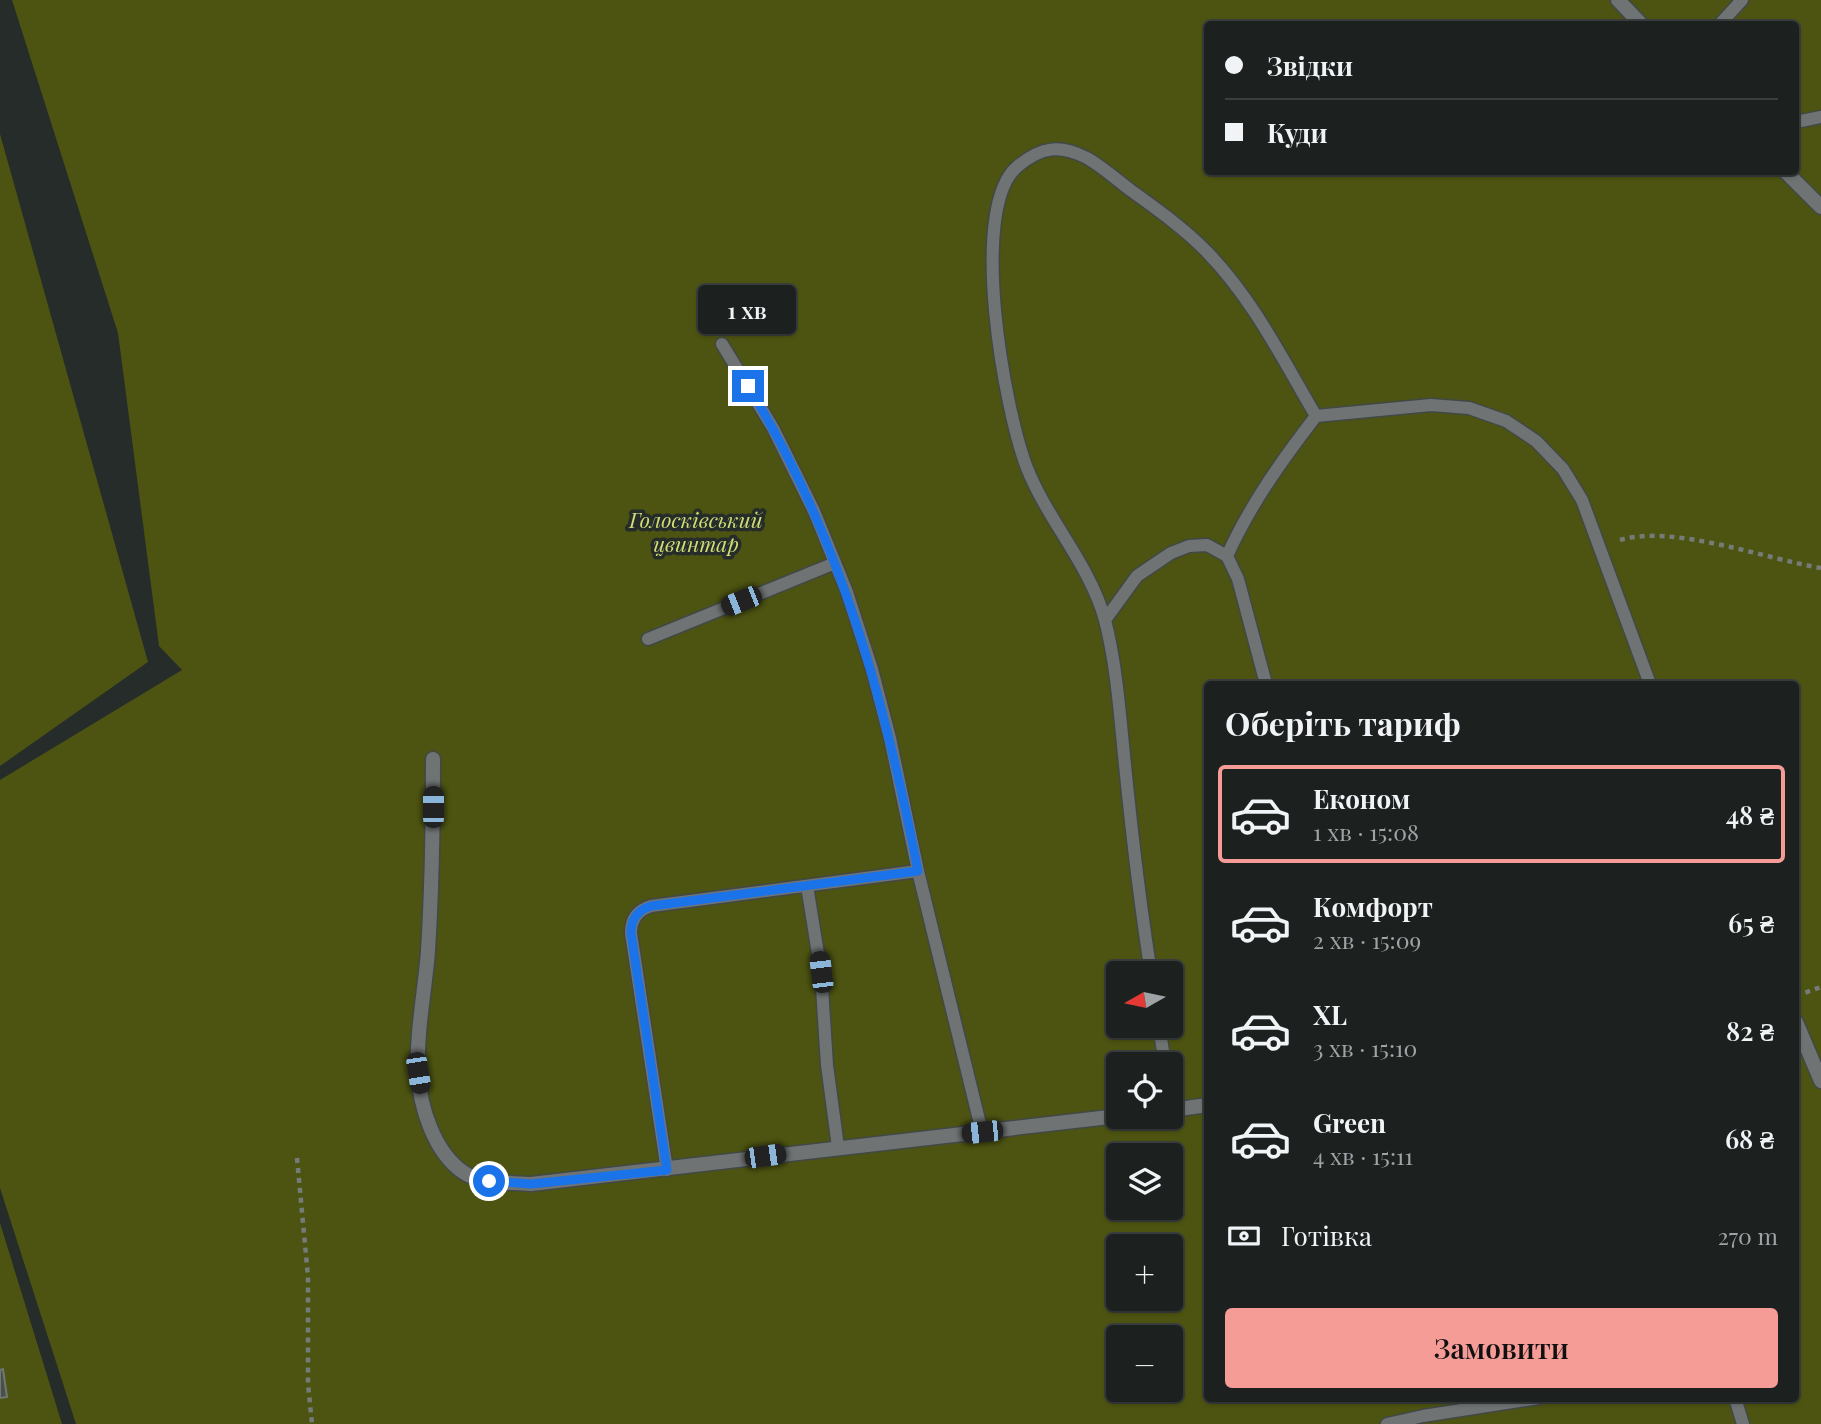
<!DOCTYPE html>
<html lang="uk">
<meta charset="utf-8">
<style>
body{margin:0;font-family:"Playfair Display",serif;background:#292e2d;color:#f1f3f6;height:100vh;display:flex;flex-direction:column;font-size:26px;white-space:nowrap}
*{box-sizing:border-box;margin:0}
p{font-size:23px;color:#a0a3a5}
.icon{flex:none;width:38px;height:38px;fill:none;stroke:currentColor;stroke-width:2;stroke-linecap:round;stroke-linejoin:round}
.map{position:relative;flex:1;overflow:hidden}
.details{position:absolute;left:1204px;top:681px;width:595px;height:721px;display:flex;flex-direction:column;background:#1c2120;border-radius:7px;box-shadow:0 2px 5px #0004,0 0 0 2px #3a3e3e}
.details>*{flex:none}
.guide{position:absolute;left:1204px;top:21px;width:595px;height:154px;border-radius:7px;box-shadow:0 2px 5px #0004,0 0 0 2px #3a3e3e;display:grid;align-content:center;height:154px;padding:0 21px;background:#1c2120}
.needle{width:46px;rotate:261deg}
.fabs{position:absolute;left:1106px;top:961px;display:grid;gap:14px}
.fabs a{display:grid;place-items:center;width:77px;height:77px;border-radius:7px;background:#1c2120;box-shadow:0 2px 5px #0004,0 0 0 2px #3a3e3e;font-size:35px}
.end{position:absolute;width:32px;height:32px;margin:-16px;border:9px solid #1a73e8;background:#fff;box-shadow:0 0 0 4px #fff}
.from{border-radius:50%}
.bubble{position:absolute;height:49px;border-radius:7px;background:#1c2120;box-shadow:0 2px 5px #0004,0 0 0 2px #3a3e3e;font-size:23px;font-weight:600;line-height:49px;text-align:center}
.car{position:absolute;width:21px;height:42px;margin:-21px -10px;border-radius:9px;box-shadow:0 0 5px 2px #0007;background:linear-gradient(#222 24%,#8ab4d8 0 40%,#222 0 76%,#8ab4d8 0 86%,#222 0)}
.guide b{display:flex;align-items:center;gap:24px;height:66px;font-size:26px}
.guide b+b{border-top:2px solid #3a3e3e}
.guide i{width:18px;height:18px;background:#f1f3f6}
ul{padding:0;list-style:none}
li{display:flex;align-items:center;gap:21px;height:98px;margin:0 14px 10px;padding:0 7px;border:4px solid transparent;border-radius:7px}
li div{flex:1}
li b{display:block;font-size:26px}
li em{font-style:normal;font-weight:600}
li.active{border-color:#f59c96}
li>.icon{width:63px;height:63px;stroke-width:1.5}
h2{padding:0 21px;font-size:32px;line-height:84px}
.pay{display:flex;align-items:center;gap:18px;height:77px;padding:0 21px;font-size:26px}
.pay p{margin-inline-start:auto}
.action{display:flex;gap:14px;margin-top:auto;padding:14px 21px}
.action a{flex:1;height:80px;border-radius:7px;background:#f59c96;color:#111;font-size:28px;font-weight:600;line-height:80px;text-align:center}
.map>svg:first-child{display:block}
.green{fill:#4d5411;fill-rule:evenodd}
.building{fill:#4a4f4a;stroke:#707670;stroke-width:2}
.lines{fill:none;stroke-linecap:round;stroke-linejoin:round}
.lane-casing{stroke:#414846;stroke-width:15}
.street-casing{stroke:#414846;stroke-width:17}
.path{stroke:#747b79;stroke-width:4.5;stroke-dasharray:5 5;stroke-linecap:butt}
.lane{stroke:#6f7374;stroke-width:12}
.street{stroke:#6f7374;stroke-width:14}
.route{stroke:#1a73e8;stroke-width:9}
.labels{text-anchor:middle;stroke-width:7;stroke-linejoin:round;paint-order:stroke}
.park-label{font-size:21px;font-style:italic;fill:#d0de75;stroke:#252c2a}
</style>
<div class="map">
<svg width="1821" height="1424" viewBox="0 0 1821 1424">
<rect width="100%" height="100%" fill="#252c2a"/>
<path class="green" d="M12,0H1821V1424H76L0,1188V780L182,670L159,646L118,333ZM1208,24H1796V172H1208ZM1208,684H1796V1398H1208ZM1118,973H1171V1026H1118ZM1118,1064H1171V1116H1118ZM1118,1155H1171V1208H1118ZM1118,1246H1171V1298H1118ZM1118,1337H1171V1390H1118Z
M0,134L148,662L0,766Z
M0,1223L62,1424H0Z"/>
<path class="building" d="M3,1369L7,1397L0,1398V1370Z"/>
<g class="lines">
<g class="lane-casing">
<path id="lane" d="M1720,24L1742,0
M1796,122L1821,117
M722,344L773,428L814,511L847,592L872,669L890,738L918,871L982,1132
M1316,416L1431,405L1469,408L1506,421L1536,441L1563,469L1582,500L1650,684
M1105,620L1137,576L1171,553L1189,546L1207,545L1227,556
M648,639L835,563
M807,886L821,972L827,1065L838,1147
M1151,973C1140,904 1132,835 1125,765C1120,717 1117,667 1105,620C1090,565 1048,521 1027,468C1005,412 967,207 1018,166C1041,147 1059,144 1087,158C1103,167 1118,181 1133,192C1158,210 1186,230 1207,252C1253,299 1283,360 1316,416C1282,460 1250,505 1227,556L1238,579L1266,684
M1159,1026L1165,1064
M1171,1099L1172,1109
M667,1170L631,933C631,919 638,910 651,906L918,871
M1735,1398L1743,1424
M1387,1424L1423,1416L1539,1398"/>
</g>
<g class="street-casing">
<path id="street" d="M1618,0L1641,24
M1786,172L1821,207
M433,759C433,823 432,887 428,951C425,991 416,1033 418,1073C420,1107 434,1152 463,1172C481,1185 510,1182 531,1184L1118,1116
M1796,1022L1821,1081
M1171,1110L1208,1105"/>
</g>
<path class="path" d="M1620,540C1673,524 1766,559 1821,568
M1796,996L1821,987
M297,1158L308,1277V1384L312,1424"/>
<use href="#lane" class="lane"/>
<use href="#street" class="street"/>
</g>
<g class="lines">
<path class="route" d="M489,1181L531,1184L667,1170L631,933C631,919 638,910 651,906L918,871C885,700 840,536 748,386"/>
</g>
<g class="labels">
<g class="park-label">
<text x="696" y="528">Голосківський<tspan x="696" dy="24">цвинтар</tspan></text>
</g>
</g>
</svg>
<div class="fabs">
<a><svg class="needle" viewBox="-14 -14 28 28"><path d="M0-13l5 13h-10z" fill="#e53935"/><path d="M0 13l5-13h-10z" fill="#a0a3a5"/></svg></a>
<a><svg class="icon" aria-label="locate" viewBox="0 0 24 24"><circle cx="12" cy="12" r="6"/><path d="M12 2v4M12 18v4M2 12h4M18 12h4"/></svg></a>
<a><svg class="icon" aria-label="layers" viewBox="0 0 24 24"><path d="M12 4l9 5-9 5-9-5zM3 14l9 5 9-5"/></svg></a>
<a>+</a>
<a>−</a>
</div>
<i class="end from" style="left:489px;top:1181px"></i>
<i class="end" style="left:748px;top:386px"></i>
<div class="bubble" style="left:698px;top:285px;width:98px">1 хв</div>
<i class="car" style="left:741px;top:601px;rotate:248deg"></i>
<i class="car" style="left:433px;top:807px;rotate:0deg"></i>
<i class="car" style="left:821px;top:972px;rotate:353deg"></i>
<i class="car" style="left:418px;top:1073px;rotate:171deg"></i>
<i class="car" style="left:982px;top:1132px;rotate:264deg"></i>
<i class="car" style="left:765px;top:1156px;rotate:82deg"></i>
<div class="guide">
<b><i class="from"></i>Звідки</b>
<b><i></i>Куди</b>
</div>
<section class="details">
<h2>Оберіть тариф</h2>
<ul>
<li class="active"><svg class="icon" aria-label="car" viewBox="0 0 24 24"><path d="M5 17H2v-5l4-1 3-4h7l3 4 3 1v5h-3M9 17h6M6 11h13"/><circle cx="7" cy="17" r="2"/><circle cx="17" cy="17" r="2"/></svg><div><b>Економ</b><p>1 хв · 15:08</p></div><em>48 ₴</em></li>
<li><svg class="icon" aria-label="car" viewBox="0 0 24 24"><path d="M5 17H2v-5l4-1 3-4h7l3 4 3 1v5h-3M9 17h6M6 11h13"/><circle cx="7" cy="17" r="2"/><circle cx="17" cy="17" r="2"/></svg><div><b>Комфорт</b><p>2 хв · 15:09</p></div><em>65 ₴</em></li>
<li><svg class="icon" aria-label="car" viewBox="0 0 24 24"><path d="M5 17H2v-5l4-1 3-4h7l3 4 3 1v5h-3M9 17h6M6 11h13"/><circle cx="7" cy="17" r="2"/><circle cx="17" cy="17" r="2"/></svg><div><b>XL</b><p>3 хв · 15:10</p></div><em>82 ₴</em></li>
<li><svg class="icon" aria-label="car" viewBox="0 0 24 24"><path d="M5 17H2v-5l4-1 3-4h7l3 4 3 1v5h-3M9 17h6M6 11h13"/><circle cx="7" cy="17" r="2"/><circle cx="17" cy="17" r="2"/></svg><div><b>Green</b><p>4 хв · 15:11</p></div><em>68 ₴</em></li>
</ul>
<div class="pay"><svg class="icon" aria-label="cash" viewBox="0 0 24 24"><path d="M3 7h18v10H3z"/><circle cx="12" cy="12" r="2"/></svg>Готівка<p>270 m</p></div>
<div class="action"><a>Замовити</a></div>
</section>
</div>
